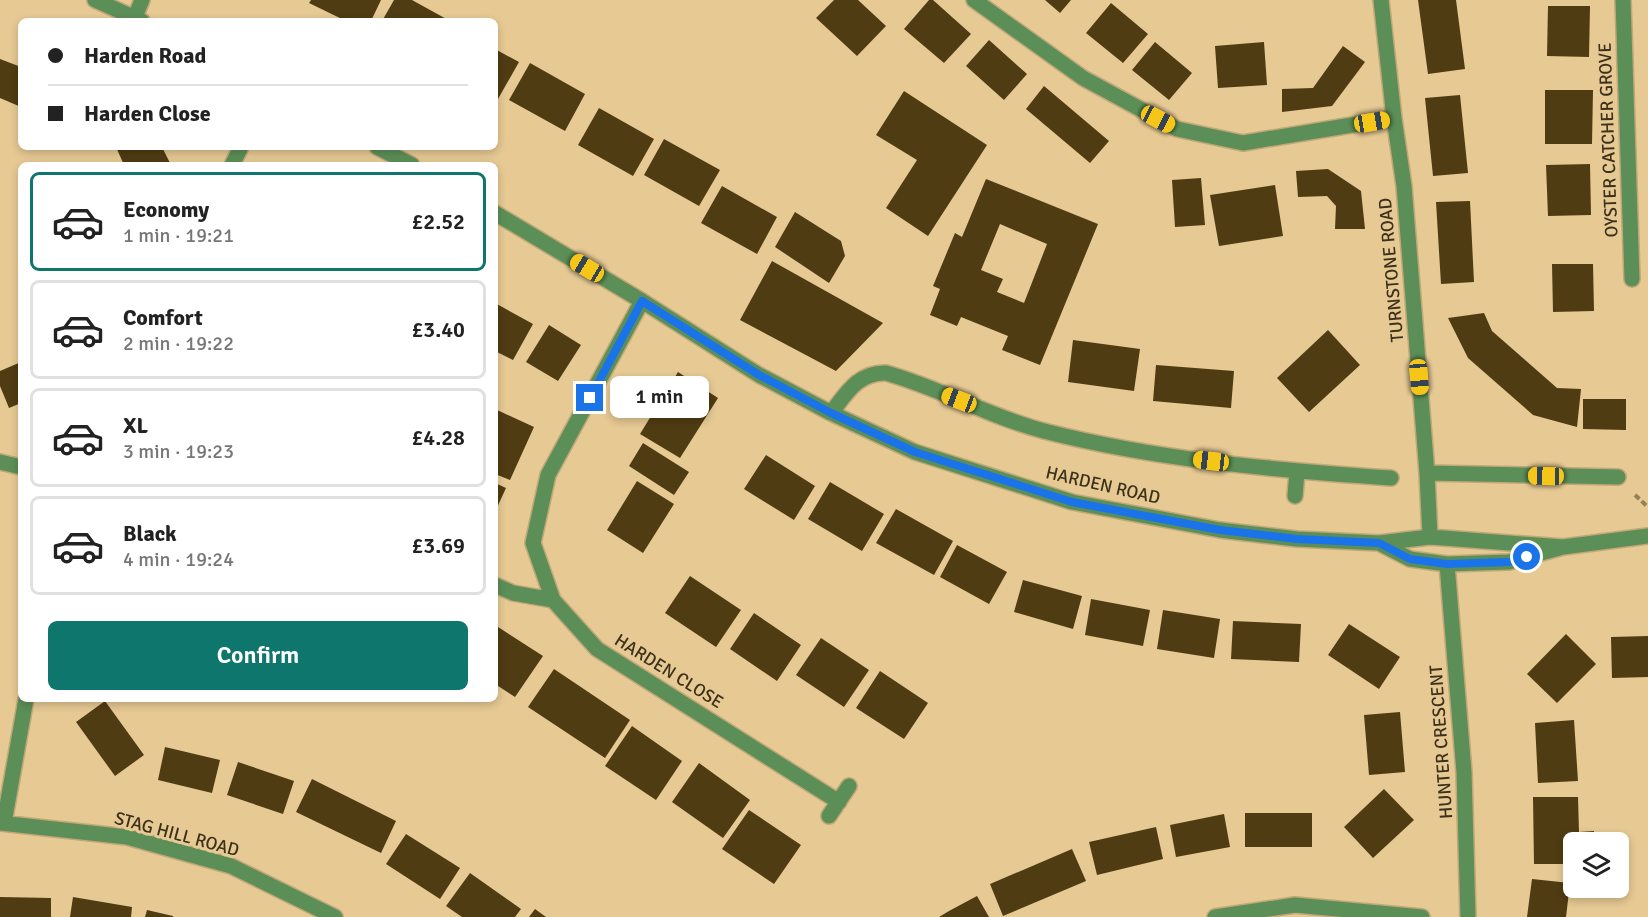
<!DOCTYPE html>
<meta charset="utf-8">
<style>
body{margin:0;font-family:Signika,sans-serif;background:#f6f6f6;color:#222;height:100vh;display:flex;flex-direction:column;font-size:22px;white-space:nowrap}
*{box-sizing:border-box;margin:0}
p{font-size:20px;color:#767676}
.icon{flex:none;width:33px;height:33px;fill:none;stroke:currentColor;stroke-width:2;stroke-linecap:round;stroke-linejoin:round}
.map{position:relative;flex:1;overflow:hidden}
.details{position:absolute;left:18px;top:162px;width:480px;height:540px;display:flex;flex-direction:column;background:#fff;border-radius:9px;box-shadow:0 3px 9px #0003}
.details>*{flex:none}
.banner{position:absolute;left:18px;top:18px;width:480px;height:132px;border-radius:9px;box-shadow:0 3px 9px #0003;display:grid;align-content:center;height:132px;padding:0 30px;background:#fff}
.fabs{position:absolute;left:1563px;top:832px;display:grid;gap:12px}
.fabs a{display:grid;place-items:center;width:66px;height:66px;border-radius:9px;background:#fff;box-shadow:0 3px 9px #0003;font-size:30px}
.end{position:absolute;width:27px;height:27px;margin:-14px;border:8px solid #1a73e8;background:#fff;box-shadow:0 0 0 3px #fff}
.from{border-radius:50%}
.bubble{position:absolute;height:42px;border-radius:9px;background:#fff;box-shadow:0 3px 9px #0003;font-size:20px;font-weight:600;line-height:42px;text-align:center}
.car{position:absolute;width:18px;height:36px;margin:-18px -9px;border-radius:8px;box-shadow:0 0 4px 2px #0007;background:linear-gradient(#f5c518 24%,#345 0 40%,#f5c518 0 76%,#345 0 86%,#f5c518 0)}
.banner b{display:flex;align-items:center;gap:21px;height:57px;font-size:22px}
.banner b+b{border-top:2px solid #e0e0e0}
.banner i{width:15px;height:15px;background:#222}
ul{padding:10px 0 0;list-style:none}
li{display:flex;align-items:center;gap:18px;height:99px;margin:0 12px 9px;padding:0 18px;border:3px solid #e0e0e0;border-radius:9px}
li div{flex:1}
li b{display:block;font-size:22px}
li em{font-style:normal;font-weight:600}
li.active{border-color:#0f766e}
li>.icon{width:54px;height:54px;stroke-width:1.5}
.primary-button{display:flex;gap:12px;margin-top:auto;padding:12px 30px}
.primary-button a{flex:1;height:69px;border-radius:9px;background:#0f766e;color:#fff;font-size:24px;font-weight:600;line-height:69px;text-align:center}
.map>svg:first-child{display:block}
.building{fill:#503c13;fill-rule:evenodd}
.lines{fill:none;stroke-linecap:round;stroke-linejoin:round}
.minor-casing{stroke:#c1a879;stroke-width:18}
.path{stroke:#948059;stroke-width:4;stroke-dasharray:6 3;stroke-linecap:butt}
.minor{stroke:#5c8f58;stroke-width:15}
.route{stroke:#1a73e8;stroke-width:8}
.labels{text-anchor:middle;stroke-width:6;stroke-linejoin:round;paint-order:stroke}
.street-label{font-size:18px;fill:#3c311b;stroke:#e6c993}
</style>
<div class="map">
<svg width="1648" height="917" viewBox="0 0 1648 917">
<rect width="100%" height="100%" fill="#e6c993"/>
<path class="building" d="M311,0H381L371,21H346L309,3Z
M394,0H412L450,21H382Z
M834,0H858L886,26L857,56L816,18Z
M929,0H933L971,34L944,63L904,29Z
M1045,0H1071L1060,13Z
M1418,0H1456L1465,69L1428,74Z
M1111,3L1148,34L1123,63L1086,33Z
M1548,6H1590L1589,57L1547,56Z
M989,40L1027,74L1004,100L966,66Z
M1155,42L1192,73L1169,100L1132,70Z
M1264,42L1267,85L1218,88L1215,46Z
M1343,46L1365,62L1332,106L1282,112V89L1313,88Z
M495,49L519,62L498,99L495,97Z
M0,59L21,67V107L0,98Z
M530,63L585,94L565,131L509,100Z
M1044,86L1109,141L1090,163L1026,109Z
M1545,90H1593L1592,144H1545Z
M904,91L987,145L928,236L886,208L917,160L876,135Z
M1460,95L1468,173L1433,176L1425,98Z
M599,108L654,139L633,176L578,145Z
M664,139L720,170L699,206L644,175Z
M116,147H162L171,165H124Z
M1590,164L1591,215L1548,216L1546,165Z
M1328,169L1361,191L1365,229H1335L1336,206L1327,196L1298,197L1296,171Z
M1201,178L1205,225L1175,227L1172,180Z
M986,179L1098,224L1040,365L1002,350L1008,336L961,317L957,326L930,315L940,289L933,286L955,233L962,237ZM1000,224L1047,244L1024,303L997,292L1003,279L981,270Z
M1275,185L1283,236L1219,246L1210,195Z
M722,186L777,217L757,254L701,223Z
M1470,201L1474,282L1441,284L1436,202Z
M795,212L841,241L845,256L829,283L775,247Z
M772,261L883,323L836,371L740,320Z
M1552,264H1593L1594,311L1553,312Z
M495,303L533,324L513,360L495,351Z
M1484,313L1492,331L1557,388L1581,389L1577,427L1533,415L1468,358L1448,318Z
M549,325L581,345L558,381L526,362Z
M1328,330L1360,365L1309,412L1277,378Z
M1073,340L1140,349L1134,391L1068,382Z
M21,362V403L9,408L0,386V371Z
M1156,365L1234,371L1231,408L1153,401Z
M678,372L718,398L680,458L640,434Z
M1583,399H1626V430L1583,429Z
M495,409L534,427L510,480L495,474Z
M643,443L689,472L674,495L629,466Z
M766,455L815,486L794,520L744,489Z
M637,481L674,504L643,553L607,530Z
M830,482L884,514L862,551L808,519Z
M495,483L506,488L495,512Z
M896,509L953,541L934,575L876,543Z
M957,545L1007,572L989,604L940,577Z
M690,576L741,610L716,647L665,613Z
M1023,580L1082,596L1073,629L1014,612Z
M1091,599L1150,610L1143,646L1085,635Z
M1163,610L1220,619L1214,658L1157,649Z
M754,613L801,645L777,681L730,649Z
M1233,621L1301,624L1299,662L1231,659Z
M1349,624L1400,657L1379,689L1328,655Z
M495,625L543,656L515,697L495,684Z
M1566,634L1596,664L1557,703L1527,674Z
M1648,636V677L1612,678L1611,637Z
M821,638L869,670L844,707L796,675Z
M554,669L630,720L605,758L528,707Z
M880,671L928,703L904,739L856,708Z
M105,701L144,755L115,776L76,722Z
M1400,712L1405,772L1369,775L1364,715Z
M1574,720L1578,781L1538,783L1535,723Z
M632,726L682,761L656,800L605,766Z
M165,747L220,760L212,793L158,780Z
M238,762L294,781L283,814L227,795Z
M699,763L750,800L723,838L672,802Z
M312,779L396,821L381,853L296,812Z
M1384,789L1414,820L1373,858L1344,827Z
M1533,797H1578L1579,832L1594,831V843H1574V864H1534Z
M749,810L801,845L774,884L722,849Z
M1245,813H1312V847H1245Z
M1224,814L1230,847L1176,857L1170,825Z
M1156,827L1163,859L1097,875L1089,842Z
M406,834L460,868L440,899L386,864Z
M1072,849L1086,881L1003,916L990,884Z
M470,873L521,909L515,917H462L446,906Z
M1532,879L1570,883L1566,917H1527Z
M977,896L989,917H939L949,911Z
M0,897L51,898V917H0Z
M73,897L132,907L131,917H70Z
M535,909L546,917H529Z
M147,910L173,916V917H145Z"/>
<g class="lines">
<g class="minor-casing">
<path id="minor" d="M95,0L142,21
M974,0L1083,78L1177,129L1243,143L1394,118
M1381,0L1394,118L1404,186L1427,473L1430,537
M1623,0L1632,279
M135,17L142,0
M377,147L412,165
M232,165L241,147
M495,213L642,301L759,375L831,413L915,452L1072,502L1220,530L1297,539L1379,543L1430,537L1563,547
M642,301L548,475L533,543L553,600L597,649L839,802
M831,413C846,394 858,372 886,373C940,388 990,417 1044,431C1157,460 1275,470 1391,478
M0,462L21,467
M1427,473L1618,477
M1295,496L1297,472
M1379,543L1410,559L1447,564L1509,562L1563,547L1648,536
M1447,564L1464,772L1468,917
M495,585L513,593L553,600
M829,816L849,786
M0,823L127,837L231,866L335,917
M4,823L26,699
M1215,917L1295,905L1422,917"/>
</g>
<path class="path" d="M1635,495L1648,507"/>
<use href="#minor" class="minor"/>
</g>
<g class="lines">
<path class="route" d="M590,398L642,301L759,375L831,413L915,452L1072,502L1220,530L1297,539L1379,543L1410,559L1447,564L1509,562L1527,557"/>
</g>
<g class="labels">
<g class="street-label">
<text transform="translate(1608 140) rotate(-92)" y="6">OYSTER CATCHER GROVE</text>
<text transform="translate(1391 270) rotate(-95)" y="6">TURNSTONE ROAD</text>
<text transform="translate(1103 485) rotate(13)" y="6">HARDEN ROAD</text>
<text transform="translate(669 671) rotate(32)" y="6">HARDEN CLOSE</text>
<text transform="translate(1441 742) rotate(-94)" y="6">HUNTER CRESCENT</text>
<text transform="translate(177 834) rotate(15)" y="6">STAG HILL ROAD</text>
</g>
</g>
</svg>
<div class="fabs">
<a><svg class="icon" aria-label="layers" viewBox="0 0 24 24"><path d="M12 4l9 5-9 5-9-5zM3 14l9 5 9-5"/></svg></a>
</div>
<i class="end from" style="left:1527px;top:557px"></i>
<i class="end" style="left:590px;top:398px"></i>
<div class="bubble" style="left:610px;top:376px;width:99px">1 min</div>
<i class="car" style="left:1158px;top:119px;rotate:118deg"></i>
<i class="car" style="left:1372px;top:122px;rotate:81deg"></i>
<i class="car" style="left:587px;top:268px;rotate:301deg"></i>
<i class="car" style="left:1419px;top:377px;rotate:175deg"></i>
<i class="car" style="left:959px;top:400px;rotate:291deg"></i>
<i class="car" style="left:1211px;top:461px;rotate:277deg"></i>
<i class="car" style="left:1546px;top:476px;rotate:271deg"></i>
<div class="banner">
<b><i class="from"></i>Harden Road</b>
<b><i></i>Harden Close</b>
</div>
<section class="details">
<ul>
<li class="active"><svg class="icon" aria-label="car" viewBox="0 0 24 24"><path d="M5 17H2v-5l4-1 3-4h7l3 4 3 1v5h-3M9 17h6M6 11h13"/><circle cx="7" cy="17" r="2"/><circle cx="17" cy="17" r="2"/></svg><div><b>Economy</b><p>1 min · 19:21</p></div><em>£2.52</em></li>
<li><svg class="icon" aria-label="car" viewBox="0 0 24 24"><path d="M5 17H2v-5l4-1 3-4h7l3 4 3 1v5h-3M9 17h6M6 11h13"/><circle cx="7" cy="17" r="2"/><circle cx="17" cy="17" r="2"/></svg><div><b>Comfort</b><p>2 min · 19:22</p></div><em>£3.40</em></li>
<li><svg class="icon" aria-label="car" viewBox="0 0 24 24"><path d="M5 17H2v-5l4-1 3-4h7l3 4 3 1v5h-3M9 17h6M6 11h13"/><circle cx="7" cy="17" r="2"/><circle cx="17" cy="17" r="2"/></svg><div><b>XL</b><p>3 min · 19:23</p></div><em>£4.28</em></li>
<li><svg class="icon" aria-label="car" viewBox="0 0 24 24"><path d="M5 17H2v-5l4-1 3-4h7l3 4 3 1v5h-3M9 17h6M6 11h13"/><circle cx="7" cy="17" r="2"/><circle cx="17" cy="17" r="2"/></svg><div><b>Black</b><p>4 min · 19:24</p></div><em>£3.69</em></li>
</ul>
<div class="primary-button"><a>Confirm</a></div>
</section>
</div>
